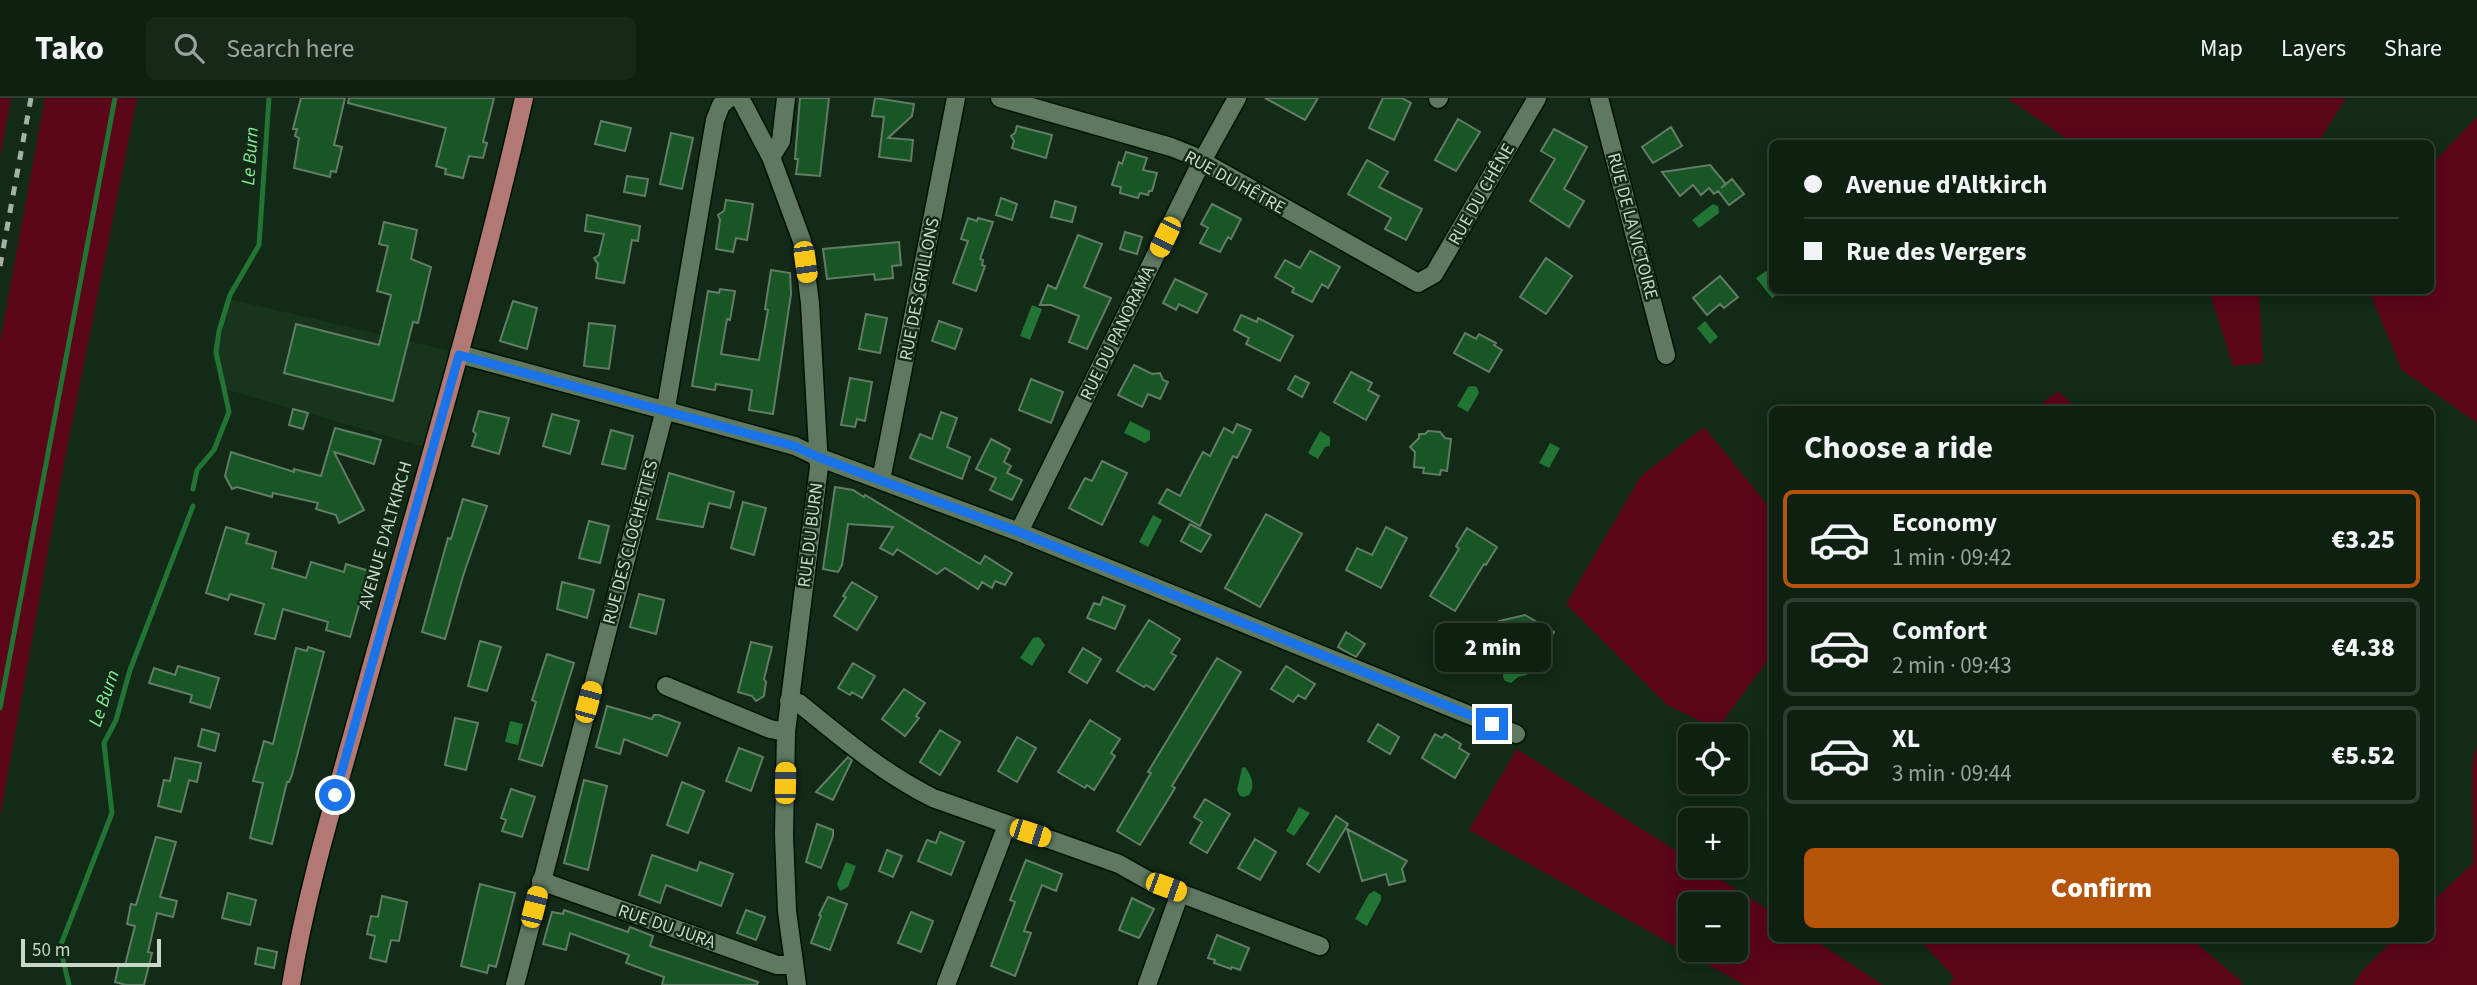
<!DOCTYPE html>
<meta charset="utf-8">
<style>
body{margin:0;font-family:"Source Sans 3",sans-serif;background:#172819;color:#f1f3f6;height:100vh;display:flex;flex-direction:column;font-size:26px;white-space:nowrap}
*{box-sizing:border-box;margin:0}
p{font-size:23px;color:#9ba39f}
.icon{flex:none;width:38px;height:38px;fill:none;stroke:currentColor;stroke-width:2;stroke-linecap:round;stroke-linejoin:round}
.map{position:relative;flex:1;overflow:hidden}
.sheet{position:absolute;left:1769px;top:308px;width:665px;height:536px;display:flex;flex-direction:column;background:#0e2010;border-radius:10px;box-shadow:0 4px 18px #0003,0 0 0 2px #2e3e30}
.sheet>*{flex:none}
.top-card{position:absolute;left:1769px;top:42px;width:665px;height:154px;border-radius:10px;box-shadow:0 4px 18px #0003,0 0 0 2px #2e3e30;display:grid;align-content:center;height:154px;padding:0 35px;background:#0e2010}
.buttons{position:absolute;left:1678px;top:626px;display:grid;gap:14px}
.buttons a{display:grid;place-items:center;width:70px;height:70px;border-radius:10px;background:#0e2010;box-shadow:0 4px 18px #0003,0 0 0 2px #2e3e30;font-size:35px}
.scale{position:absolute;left:21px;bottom:18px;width:140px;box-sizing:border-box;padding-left:7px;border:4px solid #c9d7ca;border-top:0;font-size:19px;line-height:24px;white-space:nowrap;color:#c9d7ca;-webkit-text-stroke:5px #122a16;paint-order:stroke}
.end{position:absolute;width:32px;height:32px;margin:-16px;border:9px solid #1a73e8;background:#fff;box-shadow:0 0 0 4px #fff}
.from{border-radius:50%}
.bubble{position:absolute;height:49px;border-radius:10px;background:#0e2010;box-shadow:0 4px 18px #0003,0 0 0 2px #2e3e30;font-size:23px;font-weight:800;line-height:49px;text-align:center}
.car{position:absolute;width:21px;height:42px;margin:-21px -10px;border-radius:9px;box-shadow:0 0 5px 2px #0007;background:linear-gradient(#f5c518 24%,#345 0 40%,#f5c518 0 76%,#345 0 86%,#f5c518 0)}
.top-card b{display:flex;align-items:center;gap:24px;height:66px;font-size:26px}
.top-card b+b{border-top:2px solid #2e3e30}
.top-card i{width:18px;height:18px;background:#f1f3f6}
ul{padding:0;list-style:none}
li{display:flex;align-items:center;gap:21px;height:98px;margin:0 14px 10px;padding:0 21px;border:4px solid #2e3e30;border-radius:10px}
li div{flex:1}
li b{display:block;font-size:26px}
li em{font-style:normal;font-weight:800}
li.current{border-color:#b45309}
li>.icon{width:63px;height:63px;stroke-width:1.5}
h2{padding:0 35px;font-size:32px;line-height:84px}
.cta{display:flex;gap:14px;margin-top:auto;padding:14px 35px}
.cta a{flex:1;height:80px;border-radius:10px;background:#b45309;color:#fff;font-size:28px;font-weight:800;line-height:80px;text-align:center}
header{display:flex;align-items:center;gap:42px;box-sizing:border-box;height:98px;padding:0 35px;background:#0e2010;border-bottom:2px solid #2e3e30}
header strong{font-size:33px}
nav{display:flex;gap:38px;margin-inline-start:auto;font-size:24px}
.search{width:490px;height:63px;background:#172819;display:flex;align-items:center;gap:18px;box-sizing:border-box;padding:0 24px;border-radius:10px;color:#9ba39f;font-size:26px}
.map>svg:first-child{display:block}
.built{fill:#17351c}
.green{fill:#5b0519;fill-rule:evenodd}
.water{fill:#227435}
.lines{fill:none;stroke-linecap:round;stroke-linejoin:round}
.stream{stroke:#227435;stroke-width:5}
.building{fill:#185626;stroke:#627c65;stroke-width:2}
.street-casing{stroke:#001202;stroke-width:21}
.primary-casing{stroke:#001202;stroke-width:21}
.street{stroke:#5f7961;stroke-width:18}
.primary{stroke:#b17874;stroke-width:18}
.rail{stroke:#a2b2a4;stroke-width:5;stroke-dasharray:9 9;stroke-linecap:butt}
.route{stroke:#1a73e8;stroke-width:9}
.labels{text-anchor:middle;stroke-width:5;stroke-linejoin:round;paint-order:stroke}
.street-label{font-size:18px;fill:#c9d7ca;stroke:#122a16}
.water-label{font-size:19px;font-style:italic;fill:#89f098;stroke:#122a16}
</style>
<header>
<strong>Tako</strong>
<div class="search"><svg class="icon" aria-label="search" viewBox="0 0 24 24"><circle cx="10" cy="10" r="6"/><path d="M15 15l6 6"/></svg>Search here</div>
<nav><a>Map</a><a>Layers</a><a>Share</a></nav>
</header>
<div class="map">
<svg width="2477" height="887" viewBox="0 0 2477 887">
<rect width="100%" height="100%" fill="#122a16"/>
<path class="built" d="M225,200L450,253L425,349L221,290L212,257Z"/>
<path class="green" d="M0,0H11L0,59Z
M45,0H137L64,365L0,718V244Z
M2007,0H2346L2318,45H2073Z
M2477,19V325L2402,272L2369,193L2431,192V67Z
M2209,193H2259L2263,265L2233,268Z
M2058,293L2077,311H2034Z
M1704,329L1773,414V555L1717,631L1667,607L1566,506L1641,378Z
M2477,647V887H2353L2362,873L2395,840H2431V805L2473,765L2472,668Z
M1517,651L1690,762V768H1700L1773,815V840H1811L1883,887H1744L1469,732ZM1690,807H1736V852H1690Z
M1918,840H2190L2239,881L2242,887H1950L1954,879Z"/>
<path class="water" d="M1713,106L1718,108L1719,115L1699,130L1692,122Z
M1766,173L1773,182V192L1782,193L1772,200L1756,180Z
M1032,207L1042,211L1030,242L1020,238Z
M1705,223L1718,239L1710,246L1697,230Z
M1472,288L1477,289L1479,295L1468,314L1457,308L1468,289Z
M1130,323L1150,333V342L1145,345L1124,335Z
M1320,333L1330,339V348L1325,349L1318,361L1308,355Z
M1550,345L1560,350L1549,370L1539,365Z
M1153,417L1162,422L1148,449L1139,444Z
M1039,539L1045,547L1032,568L1020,560L1033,540Z
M1522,565L1526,568L1527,577L1518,579L1511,585L1505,583L1503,579L1504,573Z
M510,623L523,626L518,647L505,644Z
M1245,669C1251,677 1256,687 1249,697L1244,699L1240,698L1237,692L1242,670Z
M1299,709L1310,715L1294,738L1286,733Z
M846,764L856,768L848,789L840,793L837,786Z
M1374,793L1381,797V802L1367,828L1355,821L1369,796Z"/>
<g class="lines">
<path class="stream" d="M193,391L197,372L214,352L229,314L216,254L219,233L230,197L259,147L269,0
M0,610L115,0
M69,887L60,849L112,715L104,645L116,622L130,572L193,408"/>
</g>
<path class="building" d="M301,0H345L334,47L342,49L336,74L331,73L330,79L294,70L299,40L295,38L297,31H293Z
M349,0H494L483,44L487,45L483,60L469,58L463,80L445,76L446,71L436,68L446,30L348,5Z
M800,0H829L820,78L796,76L798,61H795Z
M875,0L914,6L912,18L888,40L913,42L911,63L879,59L884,19L872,18Z
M1265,0H1318L1305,22Z
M1383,0H1402L1411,5L1394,42L1369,30Z
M1458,21L1480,34L1456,73L1435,62Z
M601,23L631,30L625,53L595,46Z
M1017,28L1052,37L1046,60L1012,50L1014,43L1011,38L1015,35Z
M1671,29L1682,48L1653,65L1642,49Z
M1554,31L1587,49L1564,91L1584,103L1569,129L1530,103L1555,61L1541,53Z
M671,35L693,40L682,91L660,86Z
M1126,54L1147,60L1143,72L1157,75L1152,93H1149L1148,97L1140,95L1138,100L1120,95L1121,89L1112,87L1119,64L1122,66Z
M1367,62L1388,74L1379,89L1422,111L1406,142L1385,131L1391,120L1348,96Z
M1710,67L1726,86L1721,90L1732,81L1744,96L1729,107L1718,93L1714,96L1709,90L1701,97L1693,87L1680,98L1662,74Z
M627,78L648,81L645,98L624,94Z
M1001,100L1017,106L1012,122L996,117Z
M726,102L753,106L747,142L736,140L733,154L716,151L720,122L718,117L724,113Z
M1055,103L1076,109L1072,124L1051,119Z
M1212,106L1241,121L1231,141L1228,139L1220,154L1200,145L1208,130L1201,126Z
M587,117L640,128L638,143L632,142L624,185L596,180L598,166L594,160L599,157L604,136L585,133Z
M968,120L977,123L978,120L993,124L980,161L983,162L982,167L985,168L976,193L953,185L968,143L961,141Z
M384,124L417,132L411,161L431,169L418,225L413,224L393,303L284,275L296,226L379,247L391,197L377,193L388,148L379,146Z
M1125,134L1142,139L1137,156L1120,151Z
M1078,137L1102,146L1084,189L1111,200L1087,251L1069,244L1079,218L1051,207H1040L1048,187L1056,191Z
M899,144L901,167L892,168L893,180L875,182L874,176L827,181L823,151Z
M1310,153L1340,169L1328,190L1322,186L1312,204L1292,194L1294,190L1275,179L1285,162L1300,170Z
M1546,160L1572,178L1546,216L1520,199Z
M771,172L790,175L791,196L773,316L749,312L752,292L716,286L715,292L692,288L708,193L719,195L720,191L735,193L730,222L727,221L721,256L759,262L768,212L765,211Z
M1720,178L1738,199L1724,210L1720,206L1707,217L1693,200Z
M1175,181L1207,196L1197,215L1179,206L1176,212L1163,205Z
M513,203L537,210L527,251L500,243Z
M866,216L887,220L880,255L859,251Z
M1241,217L1257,224L1258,220L1293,238L1280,263L1246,246L1249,240L1234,232Z
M939,223L962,231L955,251L932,243Z
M589,225L615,228L609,271L584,268Z
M1465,235L1476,241L1479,236L1496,245L1494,247L1502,252L1489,274L1454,255Z
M1134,267L1152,276L1160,275L1163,282L1168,284L1160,301L1148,296L1142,309L1118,297Z
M1351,274L1372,285L1368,292L1379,298L1366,322L1334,304Z
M1295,278L1309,285L1302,299L1288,291Z
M850,280L872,284L865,323L857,321L855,329L841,327Z
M1031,281L1063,294L1051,325L1019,312Z
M293,311L308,315L303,331L289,327Z
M479,313L509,320L499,356L472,348L476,336L473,333Z
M941,314L957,320L947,349L970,359L962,381L910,360L920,336L932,341Z
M552,316L579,323L570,356L543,348Z
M1237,326L1251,332L1237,360L1233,358L1200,428L1159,405L1167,391L1180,398L1203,354L1210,358L1224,330L1233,335Z
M335,330L381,342L374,366L334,354L364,412L339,425L336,417L316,411L318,405L273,395L272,399L237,389L232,391L225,378L231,354L294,374V371L321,378Z
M611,332L633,338L625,371L602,366Z
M1428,333L1440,334L1445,340L1451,341L1447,373L1441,372L1440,377L1423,375L1424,370L1414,369L1415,354L1410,349L1419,340V336H1425Z
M991,341L1010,351L1004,364L1011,368L1007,375L1022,382L1012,402L990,392L996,380L976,371Z
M1102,363L1127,375L1102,427L1069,410L1085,380L1092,383Z
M669,375L734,394L730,410L709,405L703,429L657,421Z
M835,389L853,392L864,399L865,397L980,466L985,458L1012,475L1005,487L995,483L992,490L982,484L978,491L945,470L937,476L897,451L893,457L880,450L893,429L848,426L842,467L838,474L823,471Z
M463,401L487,408L463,478L445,541L422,534L448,440L451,441Z
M743,404L766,410L754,457L731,450Z
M1266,416L1302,436L1260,509L1225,490Z
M589,423L609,428L600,465L579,460Z
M1190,426L1211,437L1201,454L1181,443Z
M226,429L249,436L246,445L276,454L272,470L306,480L311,464L344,474L346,466L369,473L350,539L326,532L328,524L283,511L275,541L255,536L264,506L230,496L228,502L206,495Z
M1386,429L1407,440L1381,490L1346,472L1357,450L1372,457Z
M1467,430L1497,449L1486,467L1484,466L1455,513L1430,498L1459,451L1456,448Z
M562,484L594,492L587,520L557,511Z
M852,484L877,499L857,532L834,518L846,499L843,498Z
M639,496L664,502L656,536L630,529Z
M1103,499L1125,508L1115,531L1087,520L1094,505L1100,507Z
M1525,517L1554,534L1540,556L1521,544L1505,548L1499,523Z
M1149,522L1180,541L1171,555L1176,558L1154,592L1146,587L1144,589L1117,573Z
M1346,534L1365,546L1356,559L1338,549Z
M480,543L501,549L487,593L468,588Z
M751,544L772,549L764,581L766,584L764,598L756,603L752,598L738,594Z
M308,549L324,554L292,677L289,684H287L272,746L250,740L263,685L253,683L264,643L273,646L296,550L307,553Z
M1083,550L1101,561L1087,585L1069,574Z
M547,556L574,565L542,668L519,661L536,604L532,602Z
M1217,560L1241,574L1172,688L1175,690L1140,747L1117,733L1151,675L1148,674Z
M853,565L875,578L862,600L852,594L850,597L838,590Z
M178,568L219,580L210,610L190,604L192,597L149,585L154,570L175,577Z
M1286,568L1315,586L1305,601L1298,597L1293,604L1271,591Z
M904,591L925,605L916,618L919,620L905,638L882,621Z
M607,608L652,621L654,617H659L680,625L667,658L624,641L620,656L596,649Z
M455,620L478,625L466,672L445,667Z
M1090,622L1120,641L1111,655L1115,658L1094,692L1087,687L1085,690L1058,674Z
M1378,626L1399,639L1390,656L1368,643Z
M202,631L219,636L215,653L198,648Z
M940,632L960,644L940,677L920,664Z
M1435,636L1442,640L1445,636L1461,646L1459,650L1469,656L1455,680L1422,660Z
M1017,639L1036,650L1017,684L998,673Z
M739,650L763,659L751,693L726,683Z
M848,659L852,662L833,702L816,694Z
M175,660L201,665L197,684L189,682L181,714L158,708L164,682L170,683Z
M584,682L607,688L588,772L564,765Z
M682,684L704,693L688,735L667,727Z
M511,691L535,699L522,739L502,733L506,722L501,720Z
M1205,701L1230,716L1207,755L1190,745L1202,724L1194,719Z
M1336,718L1348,726L1319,774L1307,766Z
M817,726L833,732V738L821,770L806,764Z
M1347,731L1407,763L1402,771L1405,783L1389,787L1386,776L1362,783Z
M940,734L964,744L951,777L918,763L927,742L936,745Z
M156,739L176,744L160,799L177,803L173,819L157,815L148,854L152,855L144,887H126L115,884L119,866L125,867L135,828L127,826L131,806L136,807Z
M1255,741L1276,754L1260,782L1238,770Z
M887,752L902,758L893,779L879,773Z
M652,757L697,773L700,764L733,776L721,808L666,787L660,805L639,797Z
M1026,762L1062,776L1056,793L1042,787L1024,833L1031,835L1015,878L991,868L1015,804L1010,802Z
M480,786L515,795L496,869L489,867L487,875L461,868Z
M228,795L256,802L250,827L222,820Z
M382,798L407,804L399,843L391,842L386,864L370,860L375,838L367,836L371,818L378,819Z
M828,799L847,806L830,852L811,845L821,818L819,817Z
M1132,800L1154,811L1139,840L1119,832Z
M564,812L628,834L630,829L653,838L650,848L758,884L757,887H662L664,879L626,865L629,857L570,835L566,852L543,846L552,814L563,816Z
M746,812L765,819L756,842L737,835Z
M911,814L933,823L921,854L898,845Z
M1217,837L1249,850L1240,872L1232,869L1231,871L1214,865L1215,862L1208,860Z
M258,850L277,854L274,870L255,866Z"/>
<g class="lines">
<g class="street-casing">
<path id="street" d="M740,0L771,59L802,143L810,205L819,369L786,634L784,737L787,813L797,887
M1000,0L1171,49L1191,57L1418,185L1434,176L1537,0
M1599,0L1666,257
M1438,1L1439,0
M771,59L781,43L786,0
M459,256L795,348L818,359L1019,434L1516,636
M881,382L956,0
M1019,434L1201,65L1237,0
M666,588L770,631L786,634
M789,603L799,605C842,640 883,675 933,700L1119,766L1151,784L1320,848
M541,783L777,867H793
M515,887L667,304L715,22L721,7L729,0
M946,887L1007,727
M1147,887L1180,795"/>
</g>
<g class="primary-casing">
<path id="primary" d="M291,887C307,789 337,694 363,599C418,400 478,202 524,0"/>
</g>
<use href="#street" class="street"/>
<use href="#primary" class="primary"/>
<path class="rail" d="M0,168L31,0"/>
</g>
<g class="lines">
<path class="route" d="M335,697L459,257L794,348L818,359L1019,434L1492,626"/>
</g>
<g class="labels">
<g class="street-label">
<text transform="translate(1235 84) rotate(29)" y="6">RUE DU HÊTRE</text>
<text transform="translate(1481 96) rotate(-60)" y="6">RUE DU CHÊNE</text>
<text transform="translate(1633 128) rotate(75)" y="6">RUE DE LA VICTOIRE</text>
<text transform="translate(919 191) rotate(-79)" y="6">RUE DES GRILLONS</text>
<text transform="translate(1117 235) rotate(-64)" y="6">RUE DU PANORAMA</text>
<text transform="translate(385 437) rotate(-74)" y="6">AVENUE D'ALTKIRCH</text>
<text transform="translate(810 437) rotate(-83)" y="6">RUE DU BURN</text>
<text transform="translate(630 444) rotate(-75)" y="6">RUE DES CLOCHETTES</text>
<text transform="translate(667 828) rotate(19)" y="6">RUE DU JURA</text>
</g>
<g class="water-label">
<text transform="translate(249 58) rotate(-86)" y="7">Le Burn</text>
<text transform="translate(103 600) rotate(-71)" y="7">Le Burn</text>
</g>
</g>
</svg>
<div class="buttons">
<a><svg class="icon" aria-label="locate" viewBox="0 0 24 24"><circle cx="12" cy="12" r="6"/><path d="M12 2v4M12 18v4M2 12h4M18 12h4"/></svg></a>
<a>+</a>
<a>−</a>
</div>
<div class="scale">50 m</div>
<i class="end from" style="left:335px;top:697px"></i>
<i class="end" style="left:1492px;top:626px"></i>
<div class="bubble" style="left:1435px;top:525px;width:116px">2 min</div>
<i class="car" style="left:1165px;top:139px;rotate:206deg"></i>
<i class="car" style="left:805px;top:164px;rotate:172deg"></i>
<i class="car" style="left:588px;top:604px;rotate:15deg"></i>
<i class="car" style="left:785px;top:685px;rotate:1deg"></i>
<i class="car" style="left:1030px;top:735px;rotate:108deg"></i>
<i class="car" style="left:1166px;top:789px;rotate:110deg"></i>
<i class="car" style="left:534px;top:809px;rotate:14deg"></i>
<div class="top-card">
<b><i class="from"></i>Avenue d'Altkirch</b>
<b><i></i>Rue des Vergers</b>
</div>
<section class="sheet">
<h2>Choose a ride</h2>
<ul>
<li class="current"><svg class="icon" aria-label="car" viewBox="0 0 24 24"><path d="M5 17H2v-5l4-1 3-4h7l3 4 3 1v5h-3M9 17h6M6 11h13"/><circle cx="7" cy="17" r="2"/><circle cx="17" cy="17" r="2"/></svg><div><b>Economy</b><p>1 min · 09:42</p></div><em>€3.25</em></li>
<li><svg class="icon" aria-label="car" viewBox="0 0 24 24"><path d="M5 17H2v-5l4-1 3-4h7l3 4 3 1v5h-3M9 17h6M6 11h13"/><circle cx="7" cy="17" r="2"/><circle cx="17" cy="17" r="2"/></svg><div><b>Comfort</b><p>2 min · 09:43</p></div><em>€4.38</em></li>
<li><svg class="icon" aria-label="car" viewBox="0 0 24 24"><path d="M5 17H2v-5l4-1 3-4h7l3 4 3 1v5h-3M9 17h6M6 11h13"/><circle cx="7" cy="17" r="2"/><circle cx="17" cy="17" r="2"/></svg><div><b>XL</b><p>3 min · 09:44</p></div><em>€5.52</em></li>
</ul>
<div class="cta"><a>Confirm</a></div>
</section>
</div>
